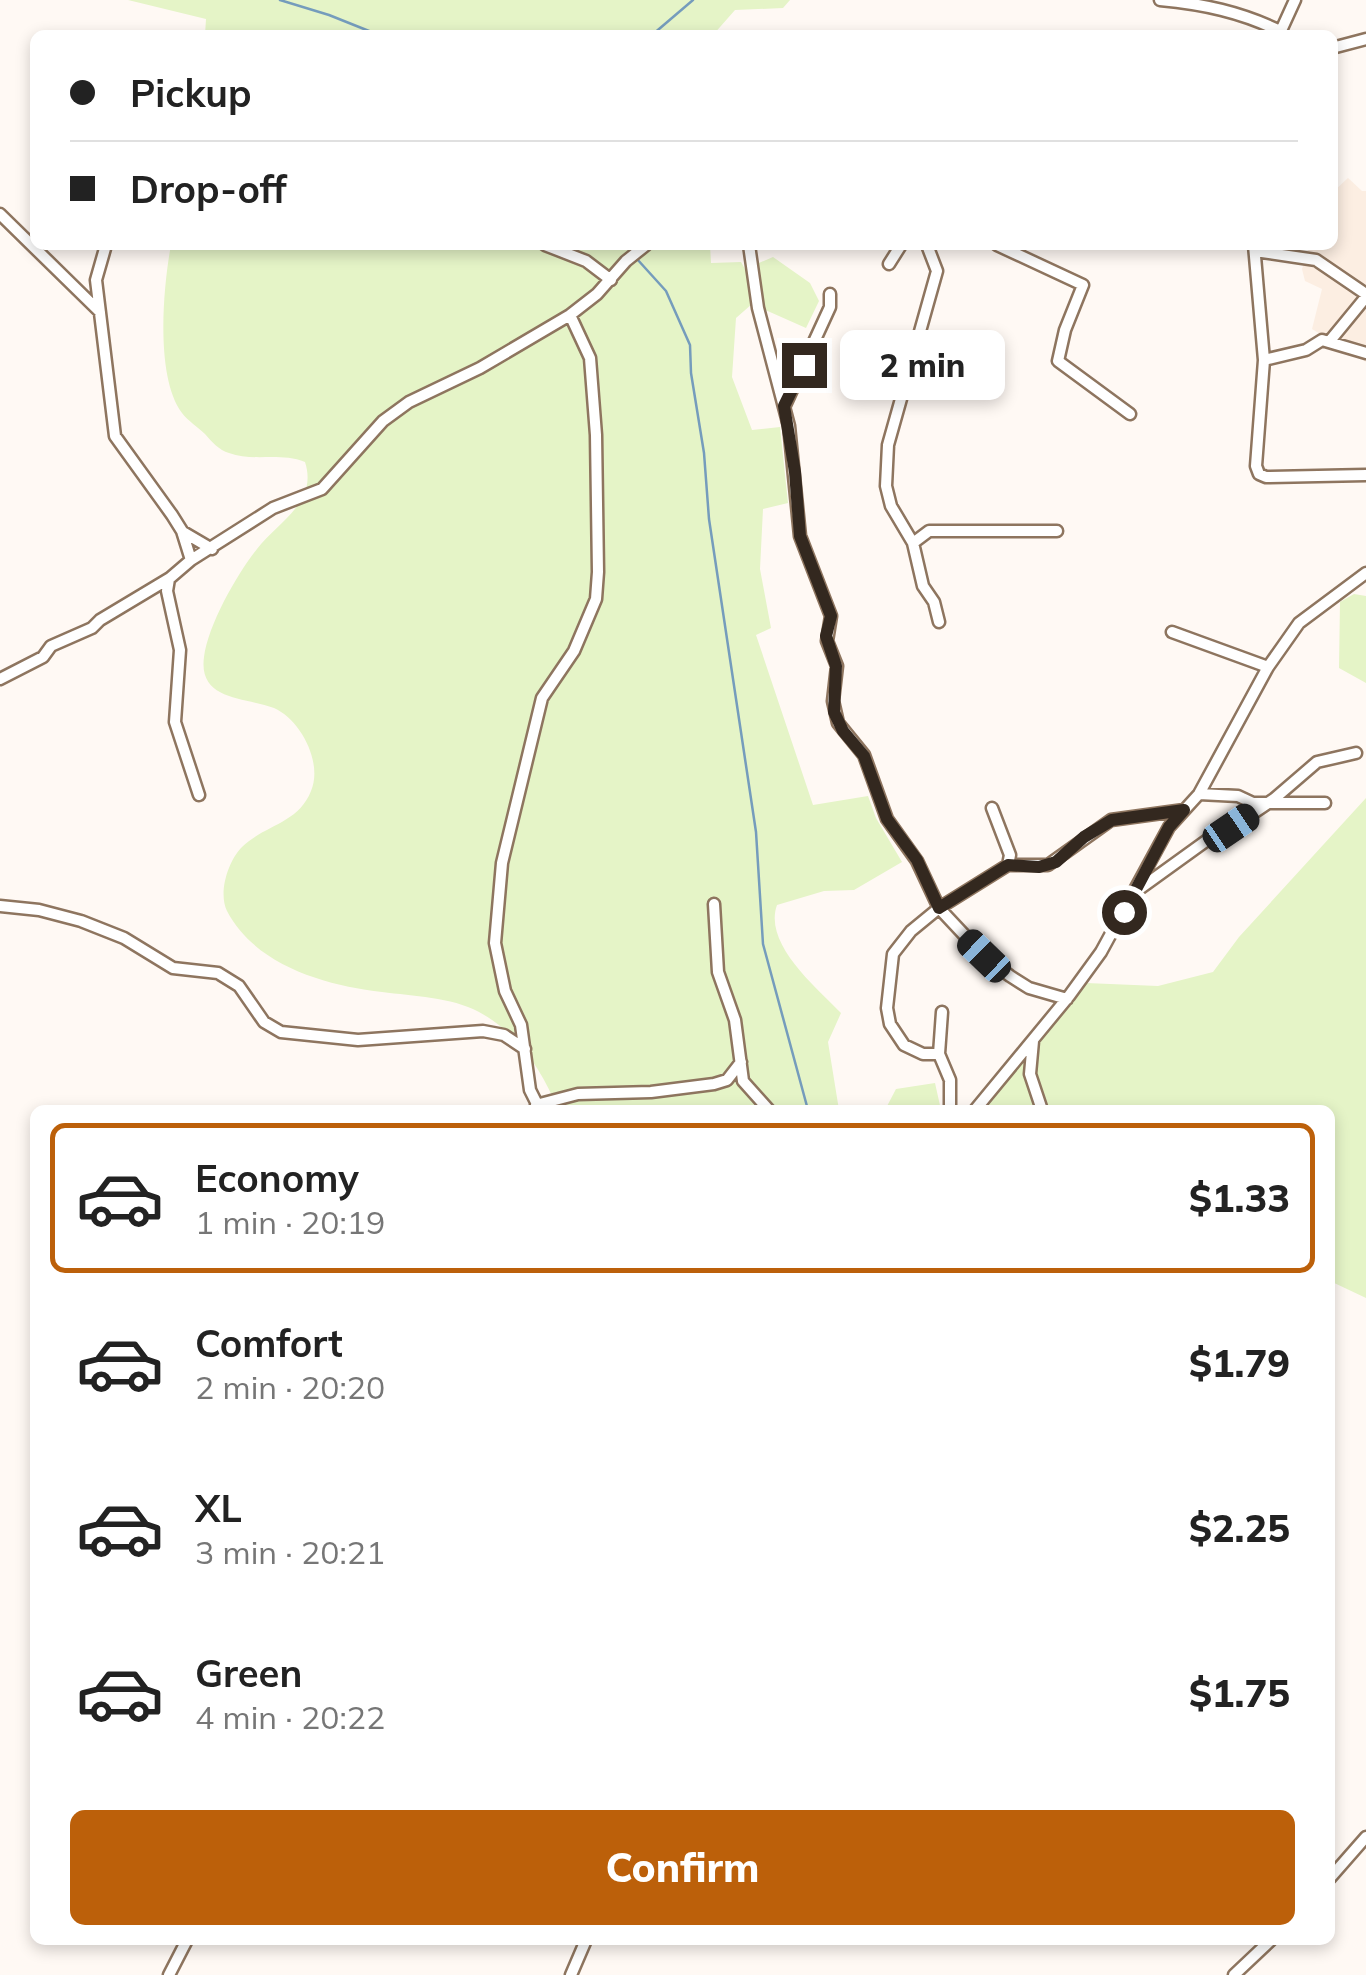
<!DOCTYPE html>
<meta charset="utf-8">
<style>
body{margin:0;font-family:Mulish,sans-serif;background:#f2f2f2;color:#222;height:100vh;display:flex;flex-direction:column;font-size:38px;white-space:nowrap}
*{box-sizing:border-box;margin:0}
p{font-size:32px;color:#767676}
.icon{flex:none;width:55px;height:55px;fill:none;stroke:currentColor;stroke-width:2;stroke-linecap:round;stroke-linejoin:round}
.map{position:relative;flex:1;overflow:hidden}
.panel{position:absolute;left:30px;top:1105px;width:1305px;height:840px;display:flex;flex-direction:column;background:#fff;border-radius:15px;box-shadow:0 5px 15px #0003}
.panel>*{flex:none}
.top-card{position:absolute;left:30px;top:30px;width:1308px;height:220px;border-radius:15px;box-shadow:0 5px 15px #0003;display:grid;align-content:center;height:220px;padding:0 40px;background:#fff}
.end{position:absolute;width:45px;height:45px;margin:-22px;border:12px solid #33281f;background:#fff;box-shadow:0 0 0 5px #fff}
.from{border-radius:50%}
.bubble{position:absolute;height:70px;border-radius:15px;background:#fff;box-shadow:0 5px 15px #0003;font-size:32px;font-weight:800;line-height:70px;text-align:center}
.car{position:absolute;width:30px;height:60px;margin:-30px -15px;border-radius:12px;box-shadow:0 0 8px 2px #0007;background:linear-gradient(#222 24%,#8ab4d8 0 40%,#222 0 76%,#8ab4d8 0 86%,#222 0)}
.top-card b{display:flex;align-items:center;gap:35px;height:95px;font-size:38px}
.top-card b+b{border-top:2px solid #e0e0e0}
.top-card i{width:25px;height:25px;background:#222}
ul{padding:18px 0 0;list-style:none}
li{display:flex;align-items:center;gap:30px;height:150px;margin:0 20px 15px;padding:0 20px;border:5px solid transparent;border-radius:15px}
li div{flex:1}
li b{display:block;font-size:38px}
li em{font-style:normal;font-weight:800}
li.selected{border-color:#bc600a}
li>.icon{width:90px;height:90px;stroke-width:1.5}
.cta{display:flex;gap:20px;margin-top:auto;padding:20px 40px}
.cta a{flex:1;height:115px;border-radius:15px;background:#bc600a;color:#fff;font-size:40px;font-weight:800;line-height:115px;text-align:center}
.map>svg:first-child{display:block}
.built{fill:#fceee2}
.green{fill:#e5f4c7}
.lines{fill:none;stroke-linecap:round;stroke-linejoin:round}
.stream{stroke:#759cbc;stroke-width:2.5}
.street-casing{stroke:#8e755f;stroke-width:15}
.street{stroke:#fff;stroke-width:10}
.route{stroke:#33281f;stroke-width:12}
</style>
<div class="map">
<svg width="1366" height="1975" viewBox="0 0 1366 1975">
<rect width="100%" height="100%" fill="#fff9f4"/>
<path class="built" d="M1348,178L1362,191H1366V362L1312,329L1322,289L1305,281L1302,269L1310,245H1332L1333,192Z"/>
<path class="green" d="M128,0H790L783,8L735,10L713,35H205L206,19Z
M171,245H710L711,263L741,262L745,269L773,257L810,283L819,301L806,328L752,304L736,318L732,377L752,430L780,427L788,503L763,509L760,569L771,628L756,635L813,805L868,796L876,818L902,862L854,890L824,891L777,905C763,944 817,988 841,1013L828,1042L839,1110H558C543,1071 517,1032 479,1012C451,997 413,996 382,992C325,985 256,966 227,911C218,893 228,861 242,847C264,825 298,824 311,791C323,763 301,720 274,708C245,697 198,701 204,657C208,625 237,574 257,549C279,521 318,502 305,462C280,452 253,462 229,453C219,450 212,442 205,434C198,427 188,421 182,413C155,377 163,287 171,245Z
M1354,594L1366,596V683L1339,668L1340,602Z
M1366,798V1298L1330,1281V1110H973L1086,983L1158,986L1213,972L1239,937Z
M935,1083L941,1110H885L896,1089Z"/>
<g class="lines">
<path class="stream" d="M280,0L329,15L379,35
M652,35L693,0
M625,245L632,253
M637,259L666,291L690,345L691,373L704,453L709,519L756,832L763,944L808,1110"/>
<g class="street-casing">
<path id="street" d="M1160,0C1203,4 1241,12 1280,31
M1279,35L1295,0
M1332,48L1366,39
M0,214L100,312
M106,245L96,280L115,436L172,515L182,531L191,560
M545,245L586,261L611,280
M749,245L758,308L789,426L800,536L831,616L827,641L837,666L833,701L838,723L864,755L887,819L917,861L939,908L984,956L1010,976L1029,988L1067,999
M927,245L937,271L888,445L886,486L891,506L913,543L923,586L934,602L939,622
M997,245L1083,285L1065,330L1058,361L1130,414
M1254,245L1264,360L1256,466L1259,474L1266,477L1366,475
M1255,251L1316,260L1366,294
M889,264L901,245
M1329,342L1366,297
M1264,360L1306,350L1322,340L1366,353
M785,405L830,307V294
M183,532L212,549
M913,543L929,531H1057
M169,579L167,591L180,650L175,722L199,795
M1172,632L1268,667
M0,679L43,657L51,646L92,628L100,620L170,578L191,560L273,508L322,489L383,421L409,402L480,368L570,315L597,294L626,261L646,245
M1199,794L1238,796L1253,803H1325
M992,808L1010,855L1008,865
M1138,890L1217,833L1231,828L1274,799L1317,762L1356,753
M714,904L718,972L735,1020L743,1081L769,1110
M0,906L39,910L81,921L124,938L173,968L218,973L239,986L264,1022L281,1032L358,1040L483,1031L504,1035L525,1049
M942,1012L939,1054L950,1080V1110
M1033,1041L1030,1074L1042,1110
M939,1054H923L904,1045L890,1024L887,1008L893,954L911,931L939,908L1008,865H1048L1111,820L1184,810
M536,1105L578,1094L651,1092L714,1084L727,1080L741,1062
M540,1110L530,1090L521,1025L505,991L495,943L502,863L542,698L574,651L596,599L598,572L596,435L590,358L570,315
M975,1110L1069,996L1101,952L1169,827L1199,794L1268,667L1299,623L1366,573
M1330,1878L1366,1837
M169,1975L187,1940
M571,1975L586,1940
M1234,1975L1271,1940"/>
</g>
<use href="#street" class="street"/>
</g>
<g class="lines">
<path class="route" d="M804,365L784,406L795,472L800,536L831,616L826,636L836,666L834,712L843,731L864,756L887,819L917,860L939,908L1008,865L1039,867L1056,862L1084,837L1112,820L1184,810L1169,827L1124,912"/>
</g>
</svg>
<i class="end from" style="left:1124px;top:912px"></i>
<i class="end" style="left:804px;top:365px"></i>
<div class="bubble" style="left:840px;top:330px;width:165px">2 min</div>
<i class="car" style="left:1231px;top:828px;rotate:56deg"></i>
<i class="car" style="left:984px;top:956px;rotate:314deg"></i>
<div class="top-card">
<b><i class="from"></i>Pickup</b>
<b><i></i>Drop-off</b>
</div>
<section class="panel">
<ul>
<li class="selected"><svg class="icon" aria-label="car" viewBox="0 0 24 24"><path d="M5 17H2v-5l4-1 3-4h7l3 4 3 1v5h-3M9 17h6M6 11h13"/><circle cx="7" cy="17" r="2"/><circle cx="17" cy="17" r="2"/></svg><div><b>Economy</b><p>1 min · 20:19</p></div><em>$1.33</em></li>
<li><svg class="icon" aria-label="car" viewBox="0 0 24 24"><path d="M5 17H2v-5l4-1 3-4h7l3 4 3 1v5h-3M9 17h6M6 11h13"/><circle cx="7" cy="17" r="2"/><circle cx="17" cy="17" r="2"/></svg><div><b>Comfort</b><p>2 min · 20:20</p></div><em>$1.79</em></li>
<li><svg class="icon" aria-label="car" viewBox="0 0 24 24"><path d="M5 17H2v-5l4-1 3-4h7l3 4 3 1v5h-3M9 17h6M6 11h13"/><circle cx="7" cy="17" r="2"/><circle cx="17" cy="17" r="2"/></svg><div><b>XL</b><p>3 min · 20:21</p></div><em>$2.25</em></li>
<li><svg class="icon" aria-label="car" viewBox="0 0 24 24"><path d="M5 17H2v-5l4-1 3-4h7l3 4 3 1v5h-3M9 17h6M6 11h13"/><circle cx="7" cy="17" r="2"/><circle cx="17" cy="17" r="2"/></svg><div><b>Green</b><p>4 min · 20:22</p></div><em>$1.75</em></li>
</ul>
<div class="cta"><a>Confirm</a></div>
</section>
</div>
